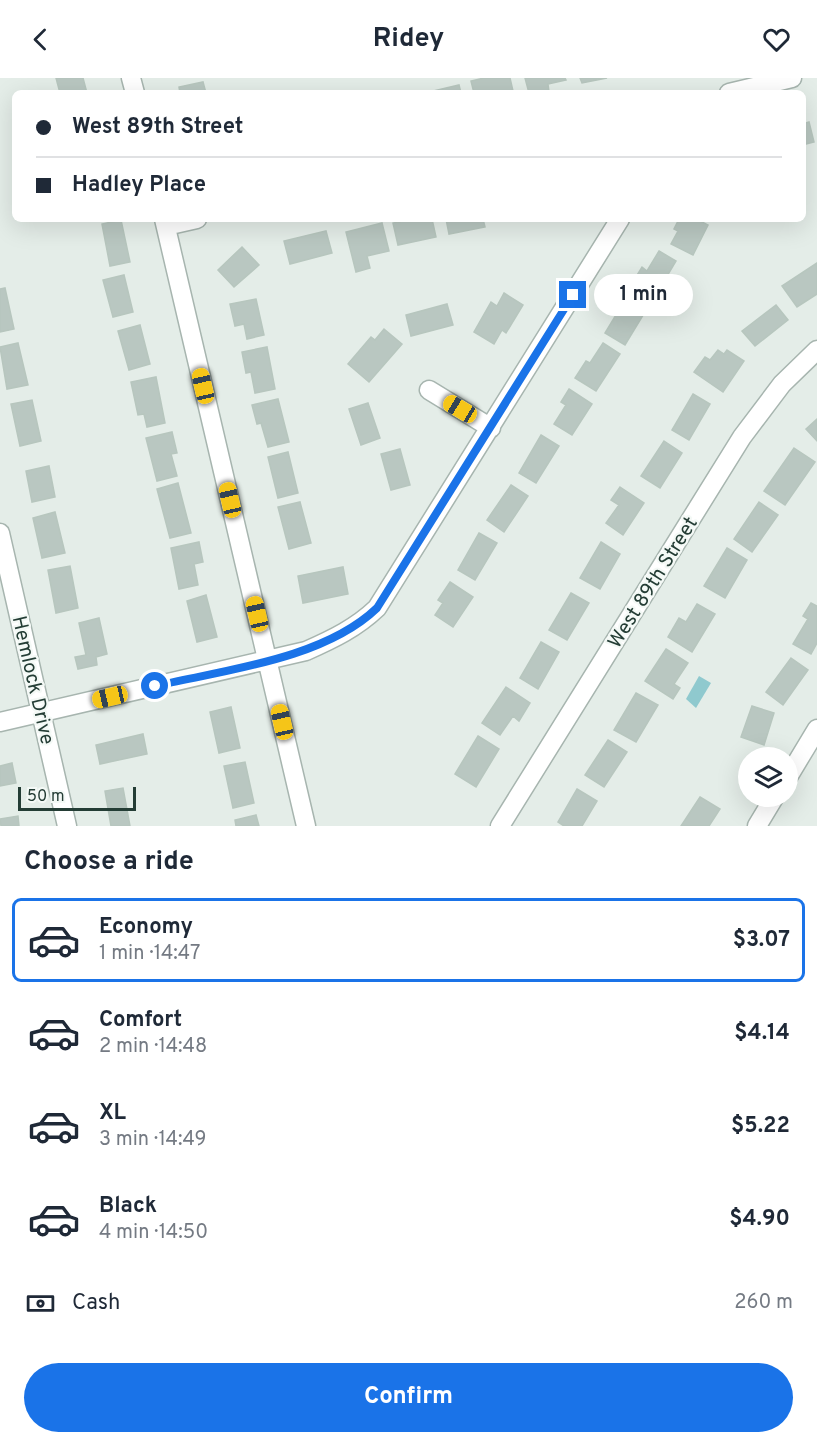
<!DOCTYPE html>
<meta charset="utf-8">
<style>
body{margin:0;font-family:Overpass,sans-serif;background:#f6f6f7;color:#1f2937;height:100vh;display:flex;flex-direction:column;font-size:22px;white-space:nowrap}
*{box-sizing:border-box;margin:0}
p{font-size:20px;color:#747a83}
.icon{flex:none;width:33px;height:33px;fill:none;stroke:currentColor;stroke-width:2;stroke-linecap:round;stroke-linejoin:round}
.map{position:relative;height:748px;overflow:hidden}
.drawer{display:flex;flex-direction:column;background:#fff;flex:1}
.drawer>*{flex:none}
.guide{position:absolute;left:12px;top:12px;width:794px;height:132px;border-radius:9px;box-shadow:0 6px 24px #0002;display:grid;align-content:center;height:132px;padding:0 24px;background:#fff}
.tools{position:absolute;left:738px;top:669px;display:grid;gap:12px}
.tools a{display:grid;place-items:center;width:60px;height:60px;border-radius:50%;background:#fff;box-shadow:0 6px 24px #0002;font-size:30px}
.scale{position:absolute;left:18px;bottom:15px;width:118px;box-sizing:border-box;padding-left:6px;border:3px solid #243d35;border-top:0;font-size:16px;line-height:21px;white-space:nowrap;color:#243d35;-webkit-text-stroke:4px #f4f9f6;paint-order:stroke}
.end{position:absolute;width:27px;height:27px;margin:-14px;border:8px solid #1a73e8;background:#fff;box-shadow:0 0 0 3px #fff}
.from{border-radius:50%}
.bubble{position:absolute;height:42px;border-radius:21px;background:#fff;box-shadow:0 6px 24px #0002;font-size:20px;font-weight:700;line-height:42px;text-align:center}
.car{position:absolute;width:18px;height:36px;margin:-18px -9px;border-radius:8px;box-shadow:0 0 4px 2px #0007;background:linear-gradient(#f5c518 24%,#345 0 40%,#f5c518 0 76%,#345 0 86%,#f5c518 0)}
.guide b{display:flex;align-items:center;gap:21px;height:57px;font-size:22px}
.guide b+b{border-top:2px solid #e0e1e3}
.guide i{width:15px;height:15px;background:#1f2937}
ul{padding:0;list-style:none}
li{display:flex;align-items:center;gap:18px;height:84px;margin:0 12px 9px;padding:0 12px;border:3px solid transparent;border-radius:9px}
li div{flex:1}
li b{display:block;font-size:22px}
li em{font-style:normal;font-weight:700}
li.selected{border-color:#1a73e8}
li>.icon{width:54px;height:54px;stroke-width:1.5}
h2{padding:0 24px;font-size:27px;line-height:72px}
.pay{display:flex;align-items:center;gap:15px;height:66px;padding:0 24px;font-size:22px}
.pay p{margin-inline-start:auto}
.button{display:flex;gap:12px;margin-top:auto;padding:12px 24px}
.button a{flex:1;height:69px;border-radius:36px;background:#1a73e8;color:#fff;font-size:24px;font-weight:700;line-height:69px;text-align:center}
header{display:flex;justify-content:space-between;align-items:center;height:78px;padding:0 24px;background:#fff;font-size:27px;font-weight:700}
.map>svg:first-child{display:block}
.water{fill:#8fc9ce}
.building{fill:#b9c7c1;stroke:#b7c6be;stroke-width:1.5}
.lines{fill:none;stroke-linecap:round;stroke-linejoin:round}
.minor-casing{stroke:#a7b5af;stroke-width:21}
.minor{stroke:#fff;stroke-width:18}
.route{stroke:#1a73e8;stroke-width:8}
.labels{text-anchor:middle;stroke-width:4.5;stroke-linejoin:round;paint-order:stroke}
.street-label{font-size:20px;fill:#243d35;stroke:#f4f9f6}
</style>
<header><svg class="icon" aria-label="back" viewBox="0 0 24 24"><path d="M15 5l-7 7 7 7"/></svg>Ridey<svg class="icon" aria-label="heart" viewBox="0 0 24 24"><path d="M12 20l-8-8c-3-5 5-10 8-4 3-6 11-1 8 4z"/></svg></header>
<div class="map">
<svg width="817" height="748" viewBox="0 0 817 748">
<rect width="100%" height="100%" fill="#e4ede8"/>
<path class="water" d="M699,598L711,605L696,630L686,621Z"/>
<path class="building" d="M56,0H83L87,15H60Z
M484,0H510L513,13L474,15L471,3Z
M525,0H565L566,2L548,6L549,14L529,15Z
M580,0H607L582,5Z
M203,4L206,15H180L179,9Z
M459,7L461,15H425Z
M809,44L814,64L802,67V46Z
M414,141H432L436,159L398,167L393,145Z
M446,141H483L485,149L449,156Z
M679,141H704L702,144L708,147L693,177L671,166L678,153L674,151Z
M121,142L130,184L110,188L102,146Z
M382,145L389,173L367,178L370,190L356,194L346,154Z
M326,153L332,175L290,186L284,163Z
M242,169L259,187L234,209L218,192Z
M659,173L676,183L654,220L631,207L642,189L647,193Z
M817,185V216L797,229L782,208Z
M124,197L133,234L113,239L103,202Z
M5,210L14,251L0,254V211Z
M504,215L523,227L506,255L502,252L494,266L474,254L491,224L497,228Z
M628,217L648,229L625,267L605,255Z
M256,221L264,257L247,261L244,246L235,248L230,226Z
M447,226L453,247L411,258L406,237Z
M776,227L788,242L755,268L742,253Z
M140,247L150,286L129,292L118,253Z
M384,251L402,266L369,304L348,286L371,259L375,262Z
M18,265L28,307L7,311L0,269Z
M603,265L620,276L596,313L575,300L586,283L590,285Z
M267,269L275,311L255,315L251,294L246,295L242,274Z
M718,272L724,276L727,272L744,283L723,314L694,294L705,279L710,282Z
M156,299L165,345L147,349L144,336L138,337L131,304Z
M569,311L592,326L572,357L554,346L566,327L561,324Z
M693,316L710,326L689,362L672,352Z
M278,321L289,364L268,369L261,345L257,346L252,327Z
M32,322L41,363L20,368L11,326Z
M368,325L380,360L361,367L349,331Z
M817,341V363L806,351Z
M172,354L177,375L171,376L177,398L157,403L146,360Z
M541,357L559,368L536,405L519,395Z
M664,363L682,375L660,410L641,398Z
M794,370L815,384L785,427L764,413Z
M400,371L410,407L391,412L381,376Z
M288,374L298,415L278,420L268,379Z
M49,388L55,419L32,424L26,393Z
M178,405L191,455L170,460L157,411Z
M511,407L528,418L504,454L487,442Z
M620,409L644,425L623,457L606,445L619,427L611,422Z
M300,424L311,465L289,471L278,429Z
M759,424L778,437L752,474L734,461Z
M55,434L65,475L42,480L33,440Z
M479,455L497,465L475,502L458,492Z
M199,464L203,484L194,486L198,507L179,511L171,470Z
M601,464L620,476L600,511L580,500Z
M727,470L747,482L725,520L704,508Z
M70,488L78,530L56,535L48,492Z
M343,489L348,516L303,525L298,498Z
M450,504L473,519L453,549L435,537L443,525L438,522Z
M571,515L589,525L567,562L549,552Z
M206,517L217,559L197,564L187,523Z
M811,525L817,528V565L811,576L793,566L808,541L803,538Z
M697,526L715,536L692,574L668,559L679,540L686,544Z
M99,540L107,576L96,579L97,587L78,591L75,579L86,577L79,545Z
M541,564L559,574L538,611L520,600Z
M666,571L688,585L674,606L680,610L673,621L645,603Z
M791,580L808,592L783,627L766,614Z
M506,609L530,625L519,643L513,638L500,657L482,645Z
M636,615L658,627L636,664L614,652Z
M752,628L774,635L764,667L741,659Z
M231,629L240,670L219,675L210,634Z
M143,656L147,676L100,686L96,667Z
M478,658L499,671L476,709L455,696Z
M608,662L627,674L604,709L585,697Z
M245,684L254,725L233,730L224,688Z
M12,685L16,705L0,708V688Z
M123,710L130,748H111L105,713Z
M577,711L597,723L582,748H564L558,744Z
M700,719L720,731L709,748H681Z
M256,737L259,748H236L235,742Z
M18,738L19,748H1L0,741Z"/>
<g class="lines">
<g class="minor-casing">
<path id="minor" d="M131,0L135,15
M729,15L792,0
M164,141L306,748
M166,148L197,141
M429,312L491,350
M0,455L67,748
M0,644L306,573C333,561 356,550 377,530L620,141
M788,699L817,651
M500,748L742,359L782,306L817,272
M757,748L775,718"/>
</g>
<use href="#minor" class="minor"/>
</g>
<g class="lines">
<path class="route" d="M155,608C225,592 324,581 377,530L573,217"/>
</g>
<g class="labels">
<g class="street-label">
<text transform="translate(652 504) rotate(-58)" y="7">West 89th Street</text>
<text transform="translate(34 602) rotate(77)" y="7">Hemlock Drive</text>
</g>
</g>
</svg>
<div class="tools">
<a><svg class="icon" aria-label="layers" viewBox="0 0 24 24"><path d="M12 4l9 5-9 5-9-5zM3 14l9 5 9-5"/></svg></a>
</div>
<div class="scale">50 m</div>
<i class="end from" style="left:155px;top:608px"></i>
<i class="end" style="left:573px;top:217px"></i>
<div class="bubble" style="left:594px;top:196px;width:99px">1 min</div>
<i class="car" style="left:203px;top:308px;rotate:347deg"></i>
<i class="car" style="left:460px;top:331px;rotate:301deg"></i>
<i class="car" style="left:230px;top:422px;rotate:347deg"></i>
<i class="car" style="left:257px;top:536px;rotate:347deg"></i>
<i class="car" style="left:110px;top:619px;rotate:257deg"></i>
<i class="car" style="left:282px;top:644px;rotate:347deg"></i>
<div class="guide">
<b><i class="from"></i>West 89th Street</b>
<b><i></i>Hadley Place</b>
</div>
</div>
<section class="drawer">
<h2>Choose a ride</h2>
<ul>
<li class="selected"><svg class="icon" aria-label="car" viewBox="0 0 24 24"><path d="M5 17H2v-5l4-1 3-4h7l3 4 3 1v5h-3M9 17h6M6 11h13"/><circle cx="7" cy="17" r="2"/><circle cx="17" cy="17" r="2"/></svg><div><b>Economy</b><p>1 min · 14:47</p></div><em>$3.07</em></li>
<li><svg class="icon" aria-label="car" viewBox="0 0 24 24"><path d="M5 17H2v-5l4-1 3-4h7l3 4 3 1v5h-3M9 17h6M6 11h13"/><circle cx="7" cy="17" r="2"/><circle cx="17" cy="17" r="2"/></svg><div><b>Comfort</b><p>2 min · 14:48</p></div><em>$4.14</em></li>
<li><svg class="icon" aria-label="car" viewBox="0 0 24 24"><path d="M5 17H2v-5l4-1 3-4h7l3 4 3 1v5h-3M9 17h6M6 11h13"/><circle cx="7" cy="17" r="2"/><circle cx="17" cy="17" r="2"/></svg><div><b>XL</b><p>3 min · 14:49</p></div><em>$5.22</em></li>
<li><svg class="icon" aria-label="car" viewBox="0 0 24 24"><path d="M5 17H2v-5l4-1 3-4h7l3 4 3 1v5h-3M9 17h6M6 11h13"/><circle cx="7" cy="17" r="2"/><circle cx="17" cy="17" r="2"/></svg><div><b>Black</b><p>4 min · 14:50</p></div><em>$4.90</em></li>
</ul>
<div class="pay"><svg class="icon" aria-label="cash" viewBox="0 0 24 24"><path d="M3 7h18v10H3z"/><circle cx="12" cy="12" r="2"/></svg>Cash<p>260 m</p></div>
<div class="button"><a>Confirm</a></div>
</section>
